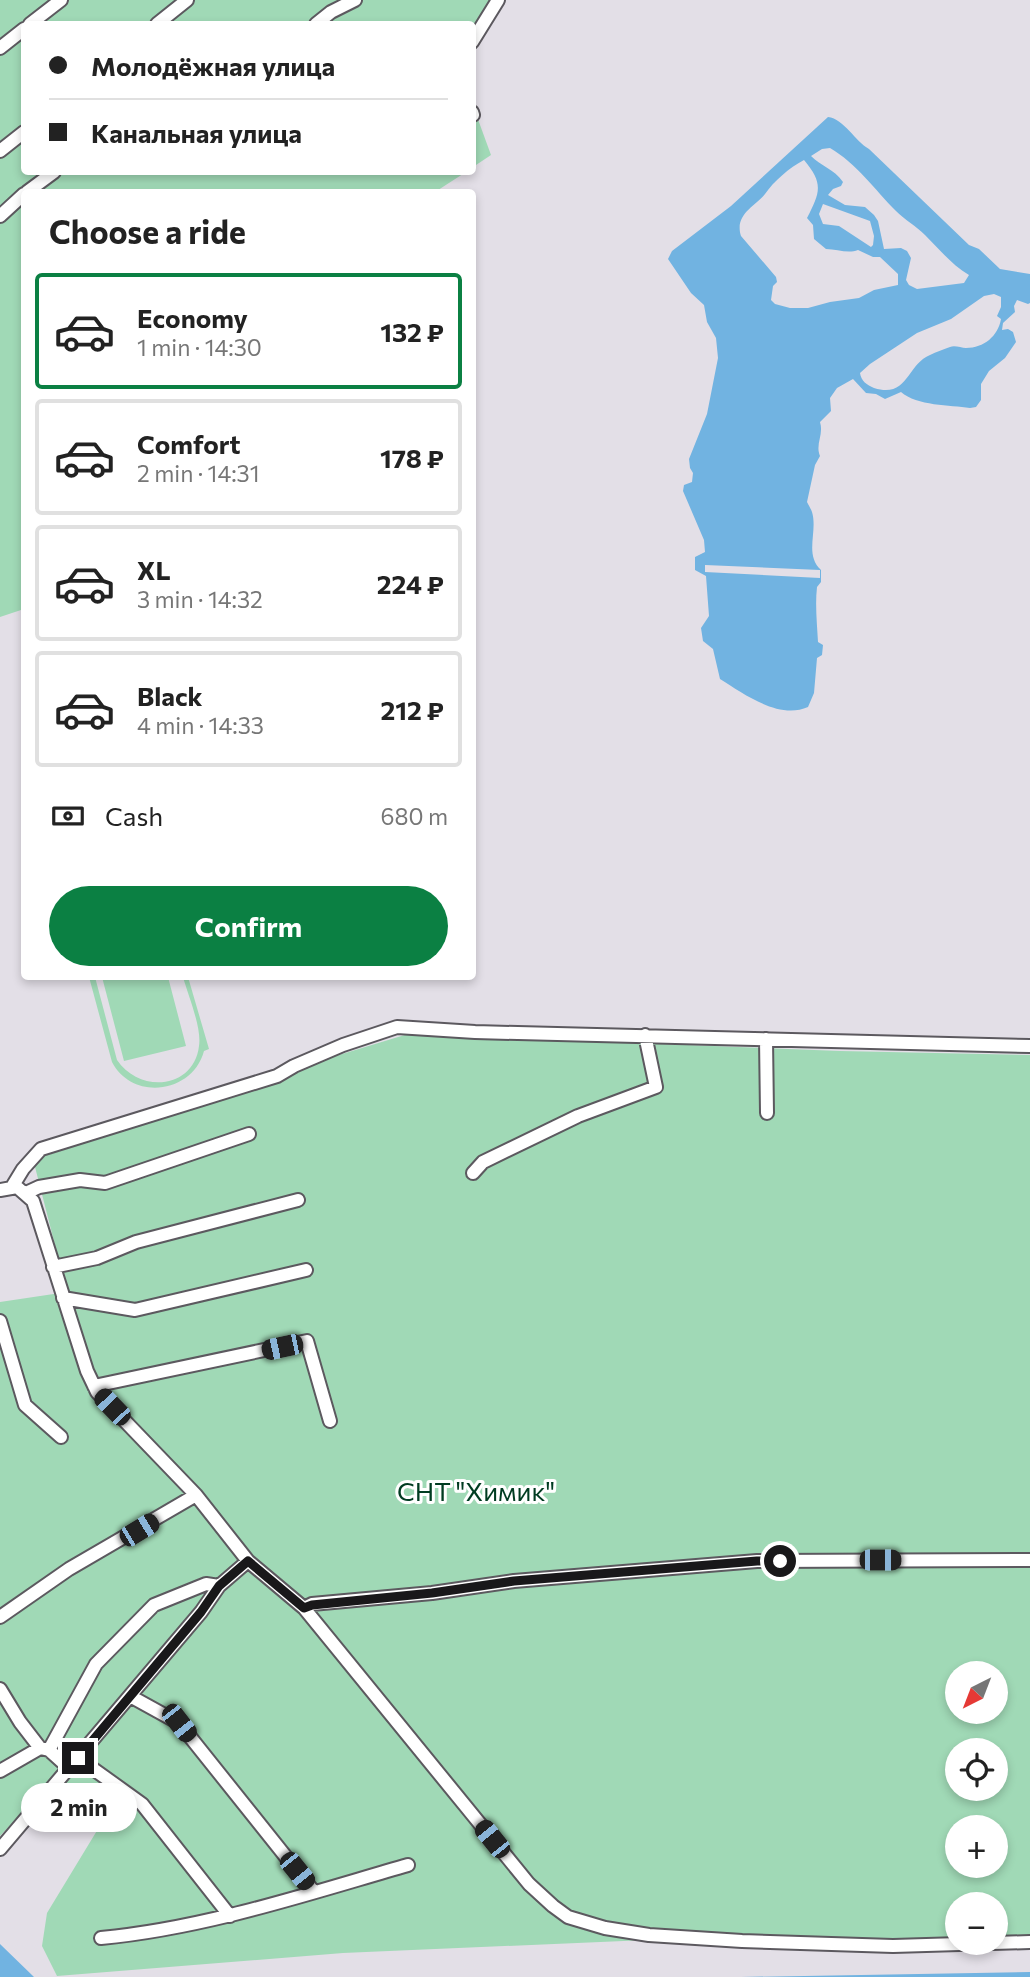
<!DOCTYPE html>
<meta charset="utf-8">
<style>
body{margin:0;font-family:Commissioner,sans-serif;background:#f2f2f2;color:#222;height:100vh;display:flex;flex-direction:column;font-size:26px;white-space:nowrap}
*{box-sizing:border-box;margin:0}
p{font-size:23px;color:#767676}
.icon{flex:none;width:38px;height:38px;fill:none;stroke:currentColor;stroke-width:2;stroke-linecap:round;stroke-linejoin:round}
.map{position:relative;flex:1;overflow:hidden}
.drawer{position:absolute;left:21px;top:189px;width:455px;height:791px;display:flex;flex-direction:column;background:#fff;border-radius:7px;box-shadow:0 4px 10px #0003}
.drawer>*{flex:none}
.banner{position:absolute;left:21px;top:21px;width:455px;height:154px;border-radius:7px;box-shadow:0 4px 10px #0003;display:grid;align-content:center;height:154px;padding:0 28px;background:#fff}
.needle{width:46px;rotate:222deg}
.controls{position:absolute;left:945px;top:1661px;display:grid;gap:14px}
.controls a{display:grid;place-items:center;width:63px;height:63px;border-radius:50%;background:#fff;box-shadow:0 4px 10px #0003;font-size:35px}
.end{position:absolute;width:32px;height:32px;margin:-16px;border:9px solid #19181a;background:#fff;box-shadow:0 0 0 4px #fff}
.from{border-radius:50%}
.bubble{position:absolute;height:49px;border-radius:24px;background:#fff;box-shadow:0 4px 10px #0003;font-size:23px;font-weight:700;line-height:49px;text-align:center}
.car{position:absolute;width:21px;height:42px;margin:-21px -10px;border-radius:9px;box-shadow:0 0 5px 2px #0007;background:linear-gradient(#222 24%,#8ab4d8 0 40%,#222 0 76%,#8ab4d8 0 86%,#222 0)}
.banner b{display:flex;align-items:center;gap:24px;height:66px;font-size:26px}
.banner b+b{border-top:2px solid #e0e0e0}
.banner i{width:18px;height:18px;background:#222}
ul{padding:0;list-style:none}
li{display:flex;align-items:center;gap:21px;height:116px;margin:0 14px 10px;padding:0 14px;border:4px solid #e0e0e0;border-radius:7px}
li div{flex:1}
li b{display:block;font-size:26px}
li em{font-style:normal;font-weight:700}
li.active{border-color:#0b8043}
li>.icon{width:63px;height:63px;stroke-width:1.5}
h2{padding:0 28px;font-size:32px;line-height:84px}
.pay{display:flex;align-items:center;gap:18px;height:77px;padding:0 28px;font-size:26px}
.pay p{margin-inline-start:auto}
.primary-button{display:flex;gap:14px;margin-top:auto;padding:14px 28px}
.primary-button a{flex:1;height:80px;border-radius:42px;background:#0b8043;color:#fff;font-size:28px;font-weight:700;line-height:80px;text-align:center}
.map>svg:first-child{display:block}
.green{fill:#a0d9b6;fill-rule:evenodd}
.water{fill:#71b3e1;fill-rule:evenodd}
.pier{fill:#e3dfe7}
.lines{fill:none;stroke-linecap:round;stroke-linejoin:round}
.minor-casing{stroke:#5c595f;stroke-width:16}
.minor{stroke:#fff;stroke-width:12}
.route{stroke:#19181a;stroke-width:9}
.labels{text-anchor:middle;stroke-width:6;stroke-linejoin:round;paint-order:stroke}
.park-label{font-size:26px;fill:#003c21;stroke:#fff}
</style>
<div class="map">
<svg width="1030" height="1977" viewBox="0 0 1030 1977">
<rect width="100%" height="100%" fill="#e3dfe7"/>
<path class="green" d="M0,0H491L473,30L472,24H24V172H466L435,192H24V609L0,617Z
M472,103L491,155L473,167H472Z
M89,977H95L117,1060C140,1094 194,1089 199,1046C202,1028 188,995 183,977H188L209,1049L204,1051C193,1093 133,1102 112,1062Z
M102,977H168L186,1046L124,1061Z
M408,1034L840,1051L1030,1055V1944L716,1937L343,1953L57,1976L42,1946L47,1913L101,1824L47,1786L0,1836V1302L67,1292L34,1163L44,1156L265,1086L306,1065ZM957,1673H996V1712H957ZM957,1750H996V1788H957ZM957,1827H996V1866H957ZM957,1904H996V1942H957Z"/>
<path class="water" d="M828,117C844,119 855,141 869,149L969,245L979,249L1000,269L1030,274V303L1028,304L1017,300L1014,306L1015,312L1003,323L1002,330L1008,329L1013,332L1016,342L1005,358L989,371L981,384V400L976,407L970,408C950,405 917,406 901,392L885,399L876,394L866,393L853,379L837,388L830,398L831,411L820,422C824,435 815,444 820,456L815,465L807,502C809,506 811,509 812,512C818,532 804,554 821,570V582L817,587C815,605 817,623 818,642L823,645L822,655L817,658L814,693L808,707C779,720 744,694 720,679L713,649L703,641L701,628L709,616L706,576L695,570V557L705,552L704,540L683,491L684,485L692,482L693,473L690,468L689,459L707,414L718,358L716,338L707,322L704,305L691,293L668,259L672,251L731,206ZM830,148C856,163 875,190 896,211C905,220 916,226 925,235C939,249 952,265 969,275L964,283L917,289L909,285L906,280L911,258L907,251L901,248L884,249L878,221L874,215L865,207L845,205L828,195L833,189L841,186L843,182C834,169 821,166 811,156L822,149ZM804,160C824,184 820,192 807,218L813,225L814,239L826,249C837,249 848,254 858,250L873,257H880L898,274V285L874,290L859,298L830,302L808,308H790L775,304L771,300L773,286L777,282L776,277L741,236C734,214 756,206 765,194C774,181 789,168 804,160ZM823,204L870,221L874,236L873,245L871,247L839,226L823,224L819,214ZM994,294L1001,297V307L997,316L1001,319C998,336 984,348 966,348C961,348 955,345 950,347C944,349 936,352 930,355C907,364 908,399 874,388C867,385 861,381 860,373L870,364L917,333L951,319L984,296Z
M0,1944L34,1977H0Z
M1030,1972V1977H741Z"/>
<path class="pier" d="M705,565L820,570V578L705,572Z"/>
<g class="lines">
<g class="minor-casing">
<path id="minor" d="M30,24L61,0
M157,24L187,0
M316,24L331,12L355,0
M472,42L498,0
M0,48L24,29
M472,112L473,115
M0,151L24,132
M27,192L54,172
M0,216L24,194
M766,1039L767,1113
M473,1173L483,1162L578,1116L656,1087L645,1035
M12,1187L23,1169L41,1149L277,1076L294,1066L343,1045L397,1027L475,1032L1030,1046
M0,1190L17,1187L33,1201L87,1371L97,1392L196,1495L248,1561L304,1608L529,1884L553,1906L568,1917L605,1928L649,1935L742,1941L893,1946L1030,1942
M26,1193L39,1187L80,1180L105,1183L249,1134
M53,1267L97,1258L136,1242L298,1200
M63,1298L135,1310L306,1270
M0,1321L25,1405L61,1437
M94,1386L307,1341L330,1421
M304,1608L312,1604L432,1593L514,1581L757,1561L1030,1560
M0,1617L69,1569L196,1495
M0,1689L20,1722L40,1748
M130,1696L179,1723L314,1892
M49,1750L69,1768
M78,1758L142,1804L230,1916
M0,1771L40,1748L49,1750L96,1664L154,1605L206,1584L219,1586
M0,1849L201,1612L219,1586L248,1561
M101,1938C206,1928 307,1894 408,1865"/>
</g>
<use href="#minor" class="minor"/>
</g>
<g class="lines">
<path class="route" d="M78,1758L201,1612L219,1586L248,1561L304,1608L312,1605L432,1593L514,1581L757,1561H780"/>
</g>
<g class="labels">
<g class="park-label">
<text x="476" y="1501">СНТ "Химик"</text>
</g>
</g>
</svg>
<div class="controls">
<a><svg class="needle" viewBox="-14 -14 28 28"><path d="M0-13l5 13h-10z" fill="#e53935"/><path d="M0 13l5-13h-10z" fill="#767676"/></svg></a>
<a><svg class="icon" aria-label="locate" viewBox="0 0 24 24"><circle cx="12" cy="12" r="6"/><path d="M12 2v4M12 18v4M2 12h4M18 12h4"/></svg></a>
<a>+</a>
<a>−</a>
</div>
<i class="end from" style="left:780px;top:1561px"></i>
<i class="end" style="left:78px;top:1758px"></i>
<div class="bubble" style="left:21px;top:1783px;width:116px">2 min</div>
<i class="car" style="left:282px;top:1347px;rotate:258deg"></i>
<i class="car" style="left:112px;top:1407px;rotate:316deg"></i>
<i class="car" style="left:139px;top:1530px;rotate:59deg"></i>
<i class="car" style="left:880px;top:1560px;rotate:90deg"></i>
<i class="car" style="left:179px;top:1723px;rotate:142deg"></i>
<i class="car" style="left:492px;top:1839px;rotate:321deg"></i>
<i class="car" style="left:297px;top:1871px;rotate:141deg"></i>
<div class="banner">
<b><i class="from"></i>Молодёжная улица</b>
<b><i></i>Канальная улица</b>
</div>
<section class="drawer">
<h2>Choose a ride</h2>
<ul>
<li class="active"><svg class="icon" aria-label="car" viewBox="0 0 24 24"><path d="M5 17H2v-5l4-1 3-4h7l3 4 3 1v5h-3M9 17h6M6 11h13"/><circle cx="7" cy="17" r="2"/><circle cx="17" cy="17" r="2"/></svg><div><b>Economy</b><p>1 min · 14:30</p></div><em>132 ₽</em></li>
<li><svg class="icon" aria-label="car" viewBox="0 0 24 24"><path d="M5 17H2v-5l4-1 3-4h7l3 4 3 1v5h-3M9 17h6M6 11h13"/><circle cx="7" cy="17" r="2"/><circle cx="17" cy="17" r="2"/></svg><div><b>Comfort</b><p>2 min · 14:31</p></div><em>178 ₽</em></li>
<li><svg class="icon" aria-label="car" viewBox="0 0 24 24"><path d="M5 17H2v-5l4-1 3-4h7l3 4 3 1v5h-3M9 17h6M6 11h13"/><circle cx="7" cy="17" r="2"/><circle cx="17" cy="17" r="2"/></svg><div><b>XL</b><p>3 min · 14:32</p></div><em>224 ₽</em></li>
<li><svg class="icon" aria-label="car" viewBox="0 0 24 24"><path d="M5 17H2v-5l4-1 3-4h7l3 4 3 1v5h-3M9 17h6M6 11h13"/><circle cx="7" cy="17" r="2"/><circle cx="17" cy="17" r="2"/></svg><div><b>Black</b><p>4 min · 14:33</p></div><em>212 ₽</em></li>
</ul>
<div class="pay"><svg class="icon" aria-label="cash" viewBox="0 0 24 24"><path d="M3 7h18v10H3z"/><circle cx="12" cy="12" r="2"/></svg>Cash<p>680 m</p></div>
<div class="primary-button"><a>Confirm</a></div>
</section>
</div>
